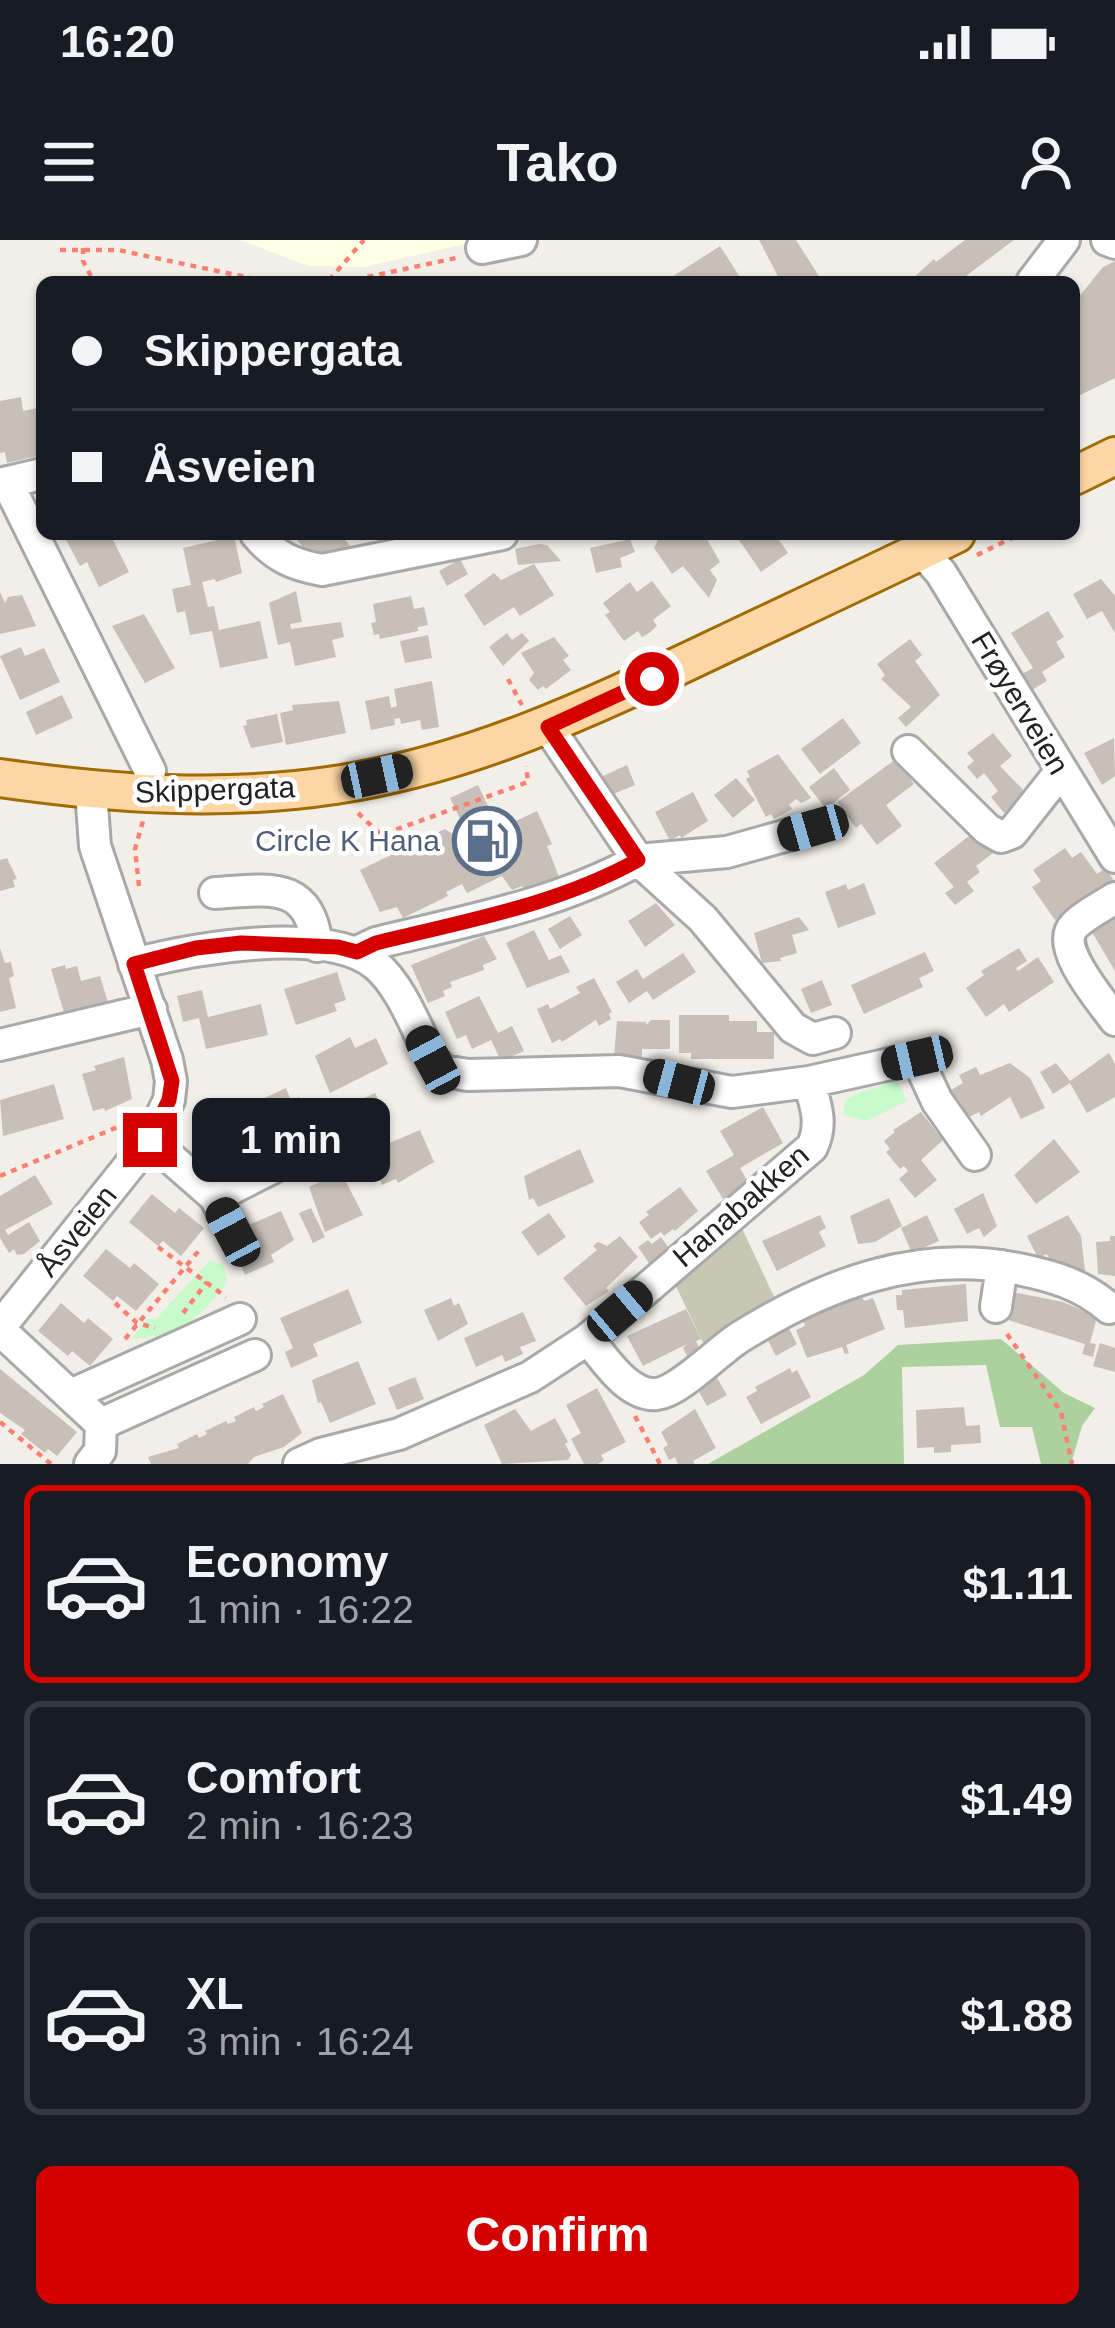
<!DOCTYPE html>
<meta charset="utf-8">
<style>
body{margin:0;font-family:Arial,sans-serif;background:#20242c;color:#f1f3f6;height:100vh;display:flex;flex-direction:column;font-size:45px;white-space:nowrap}
*{box-sizing:border-box;margin:0}
p{font-size:39px;color:#9ea1a6}
.icon{flex:none;width:66px;height:66px;fill:none;stroke:currentColor;stroke-width:2;stroke-linecap:round;stroke-linejoin:round}
.map{position:relative;height:1224px;overflow:hidden}
.panel{display:flex;flex-direction:column;background:#171b24;flex:1}
.panel>*{flex:none}
.guide{position:absolute;left:36px;top:36px;width:1044px;height:264px;border-radius:18px;box-shadow:0 3px 9px #0004;display:grid;align-content:center;height:264px;padding:0 36px;background:#171b24}
.end{position:absolute;width:54px;height:54px;margin:-27px;border:15px solid #d40000;background:#fff;box-shadow:0 0 0 6px #fff}
.from{border-radius:50%}
.bubble{position:absolute;height:84px;border-radius:18px;background:#171b24;box-shadow:0 3px 9px #0004;font-size:39px;font-weight:600;line-height:84px;text-align:center}
.car{position:absolute;width:36px;height:72px;margin:-36px -18px;border-radius:15px;box-shadow:0 0 9px 3px #0007;background:linear-gradient(#222 24%,#8ab4d8 0 40%,#222 0 76%,#8ab4d8 0 86%,#222 0)}
.guide b{display:flex;align-items:center;gap:42px;height:114px;font-size:45px}
.guide b+b{border-top:3px solid #363941}
.guide i{width:30px;height:30px;background:#f1f3f6}
ul{padding:21px 0 0;list-style:none}
li{display:flex;align-items:center;gap:36px;height:198px;margin:0 24px 18px;padding:0 12px;border:6px solid #363941;border-radius:18px}
li div{flex:1}
li b{display:block;font-size:45px}
li em{font-style:normal;font-weight:600}
li.current{border-color:#d40000}
li>.icon{width:108px;height:108px;stroke-width:1.5}
.primary-button{display:flex;gap:24px;margin-top:auto;padding:24px 36px}
.primary-button a{flex:1;height:138px;border-radius:18px;background:#d40000;color:#fff;font-size:48px;font-weight:600;line-height:138px;text-align:center}
.status{display:flex;justify-content:space-between;align-items:center;height:84px;padding:0 60px;background:#171b24;direction:ltr}
.status svg{height:33px;fill:currentColor}
header{display:flex;justify-content:space-between;align-items:center;height:156px;padding:0 36px;background:#171b24;font-size:54px;font-weight:600}
.map>svg:first-child{display:block}
.education{fill:#ffffe5}
.construction{fill:#c7c7b4}
.forest{fill:#add19e}
.park{fill:#c8facc}
.building{fill:#c7bfb8}
.lines{fill:none;stroke-linecap:round;stroke-linejoin:round}
.minor-casing{stroke:#a9a9a9;stroke-width:36}
.major-casing{stroke:#a06b00;stroke-width:42}
.path{stroke:#fa8072;stroke-width:4.5;stroke-dasharray:6 6;stroke-linecap:butt}
.minor{stroke:#fff;stroke-width:30}
.major{stroke:#fcd6a4;stroke-width:36}
.route{stroke:#d40000;stroke-width:15}
.labels{text-anchor:middle;stroke-width:9;stroke-linejoin:round;paint-order:stroke}
.street-label{font-size:30px;fill:#222;stroke:#fff}
.service-label{font-size:30px;fill:#4e5e75;stroke:#fff;text-anchor:end}
</style>
<div class="status"><b>16:20</b><svg viewBox="0 0 49 12"><path d="M0 12V9h3v3zM5 12V6h3v6zM10 12V3h3v9zM15 12V0h3v12zM26 1h20v11H26zM47 4h2v5h-2z"/></svg></div>
<header><svg class="icon" aria-label="menu" viewBox="0 0 24 24"><path d="M4 6h16M4 12h16M4 18h16"/></svg>Tako<svg class="icon" aria-label="person" viewBox="0 0 24 24"><circle cx="12" cy="8" r="4"/><path d="M4 21q1-7 8-7t8 7"/></svg></header>
<div class="map">
<svg width="1115" height="1224" viewBox="0 0 1115 1224">
<rect width="100%" height="100%" fill="#f2efe9"/>
<path class="education" d="M240,0H483L364,27L309,26Z"/>
<path class="construction" d="M739,982L778,1065L707,1111L672,1038Z"/>
<path class="forest" d="M1001,1099L1064,1153L1095,1168L1082,1186L1071,1224H1041L1032,1187H1000L986,1125L902,1127L904,1224H708L864,1135L898,1105Z"/>
<path class="park" d="M897,840L907,861L866,881L843,875L845,861L855,854Z
M210,1020L224,1026L227,1042C200,1079 179,1097 131,1099L147,1079H156Z"/>
<path class="building" d="M759,0H796L820,38L781,42Z
M965,0H1014L958,42L911,40L934,19L936,22Z
M720,6L743,42H664Z
M1115,21V138L1074,158V63L1103,27Z
M21,157L23,171L42,167V215L7,223L5,212L0,213V161Z
M63,294H110L129,332L99,347L87,322L80,326Z
M292,294H341L356,314L327,320L307,312Z
M661,294H704L720,322L710,330L717,340L709,358L683,326L672,334L654,308Z
M741,294H775L788,313L761,332L737,297Z
M234,296L242,333L216,342L215,339L202,342L208,367L214,366L219,390L260,381L268,418L220,428L212,391L190,395L185,371L177,373L172,349L191,345L183,308Z
M630,299L635,312L620,318L622,327L596,333L590,308Z
M539,304L547,305L561,321L518,325L515,309Z
M460,319L468,334L447,346L439,331Z
M534,324L554,355L520,376L514,367L484,386L464,355L494,333L501,340Z
M1101,339L1115,356V393L1102,371L1087,379L1073,354Z
M652,341L671,366L653,380L657,386L649,393L642,397L638,391L624,401L605,375L610,372L603,363L630,342L637,352Z
M296,351L302,382L290,384L291,389L341,382L344,397L332,400L336,417L295,426L290,402L278,405L269,363Z
M0,352L5,363L8,357L22,355L36,386L0,394Z
M411,356L414,369L424,367L428,385L418,387V391L380,399L379,394L374,395L371,383L376,382L373,364Z
M1048,371L1064,397L1056,402L1065,417L1042,432L1047,441L1032,450L1022,434L1033,428L1011,393Z
M144,374L175,428L145,443L112,386Z
M507,393L512,400L522,393L529,401L503,426L489,407Z
M428,395L432,418L405,423L400,401Z
M554,397L569,416L563,420L571,430L546,449L543,446L538,450L529,440L534,433L521,413Z
M910,399L922,415L915,421L940,455L906,487L898,478L911,467L881,439L885,435L877,424Z
M21,407L25,416L44,408L60,442L20,460L0,416Z
M432,441L439,487L422,490L420,480L401,484L400,478L394,479L395,485L371,490L365,461L389,456L391,468L397,466L394,449Z
M62,455L73,478L36,495L26,472Z
M339,461L346,493L286,505L280,473L293,470L292,465Z
M277,474L283,502L251,508L243,486L247,485L246,480Z
M843,478L861,503L820,534L801,509Z
M993,493L1012,516L1000,526L1027,554L1004,573L991,557L998,551L984,533L977,539L967,527L974,521L967,513Z
M1114,498L1115,536L1102,545L1084,513Z
M778,514L811,558L801,563L796,559L789,565L792,569L774,579L771,574L766,577L746,539L750,537L747,531Z
M896,519L914,544L886,565L902,586L877,605L861,584L856,588L837,562Z
M627,525L635,545L611,555L603,536Z
M834,528L850,550L826,569L809,547Z
M736,538L755,560L733,578L714,555Z
M478,545L499,589L537,571L552,604L547,606L561,642L528,658L522,646L512,650L502,636L467,653L462,644L446,652L448,656L403,678L397,667L380,672L360,630L445,589L467,604L471,602L450,558Z
M693,552L708,581L681,598L680,595L670,601L655,572Z
M973,593L993,613L976,626L980,632L967,642L974,651L955,665L945,653L954,647L934,623Z
M1065,608L1072,618L1081,612L1097,634L1106,628L1115,643L1106,650L1103,646L1055,680L1032,647L1041,641L1033,630Z
M7,618L17,639L13,640L15,647L0,651V620Z
M864,643L876,674L838,688L825,652L846,644L848,650Z
M656,663L675,685L645,707L628,681Z
M1115,672V731L1089,687Z
M570,676L582,695L560,709L548,689Z
M799,677L809,690L792,695L797,713L780,718L781,721L762,723L754,693Z
M534,690L549,720L561,715L570,732L527,748L506,703Z
M484,696L497,719L483,725L484,730L450,742L452,747L443,751L445,756L428,763L411,725Z
M0,708L5,723L11,722L14,736L9,738L16,768L0,772Z
M1019,708L1027,721L1016,728L1018,731L1038,717L1054,742L1009,772L1004,764L986,777L966,748L984,735L981,731Z
M925,712L934,731L919,738L923,747L864,774L851,745Z
M683,713L696,732L653,760L647,751L629,763L616,742L637,729L643,739Z
M65,725L66,729L77,726L81,741L100,736L109,766L65,776L51,729Z
M337,732L346,760L334,764L337,771L296,785L284,749Z
M594,738L612,772L609,774L611,779L599,786L596,780L562,802L560,799L552,803L537,769L548,764L550,769L580,753L576,747Z
M822,740L832,765L811,773L801,749Z
M202,750L208,777L261,764L268,795L206,809L199,778L183,782L177,756Z
M479,756L498,793L512,786L524,811L501,821L491,800L472,809L466,795L457,799L445,772Z
M679,775H729V781H757V792H774V819H691V813H679Z
M651,780H670V809H642V817L614,816L617,781L646,782V785Z
M350,797L355,808L376,798L388,824L330,853L315,816Z
M1109,813L1115,824V857L1087,873L1070,843L1053,854L1040,832L1056,823L1070,841Z
M124,817L132,859L105,871L104,868L93,871L82,834L96,830L94,826Z
M1010,823L1030,838L1045,868L1021,879L1010,857L981,876L979,872L965,879L951,850L963,843L959,835L976,827L980,835Z
M54,844L64,879L3,896L0,860Z
M286,848L291,861L299,857L306,872L298,876L305,890L277,903L258,861Z
M375,853L388,879L361,892L349,865Z
M763,867L783,903L740,928L749,944L723,959L706,931L734,915L720,891Z
M223,868L229,880L236,876L243,892L236,895L243,910L260,902L265,914L228,931L222,918L211,920L195,881Z
M921,872L943,900L921,920L937,940L915,958L899,939L908,931L904,926L900,929L886,912L890,909L884,901L895,892L893,890Z
M420,890L434,922L398,943L396,939L382,945L368,912Z
M1054,899L1080,932L1036,964L1014,935Z
M580,909L594,942L538,967L533,958L529,960L524,936Z
M341,932L363,975L325,992L309,947Z
M35,935L53,964L5,990L8,995L29,982L40,1001L24,1014L17,1015L14,1009L9,1013L0,998V956Z
M680,947L698,971L675,991L673,989L664,996L661,992L651,999L639,982L649,975L646,972Z
M983,953L997,986L984,997L979,988L967,994L954,969Z
M152,954L175,973L179,968L204,988L181,1016L163,1001L158,1006L129,982Z
M889,958L902,986L875,1002L858,1004L850,976Z
M311,968L325,997L313,1003L299,973Z
M281,971L294,1000L271,1015L274,1022L245,1035L233,1007L249,1000L244,987Z
M549,973L566,997L538,1016L521,992Z
M820,975L826,988L819,992L826,1006L777,1031L762,1001Z
M927,975L939,1001L912,1013L901,988Z
M1068,975L1081,996L1085,1031L1052,1024L1047,1014L1038,1018L1027,996Z
M620,996L638,1017L606,1048L609,1051L586,1066L563,1038L597,1010L593,1006L598,1002L607,1006Z
M1110,996H1115V1036L1098,1034L1096,1002L1110,1001Z
M661,997L671,1011L651,1026L638,1007L648,1000L652,1004Z
M106,1009L130,1028L134,1023L159,1044L136,1071L117,1056L113,1061L83,1036Z
M966,1044L968,1081L905,1088L903,1070H897L896,1055H902V1050Z
M348,1049L362,1083L313,1104L318,1116L291,1128L285,1112L293,1108L280,1078Z
M1018,1053L1063,1062L1093,1075L1096,1081L1090,1103L1096,1104L1093,1117L1082,1114L1085,1104L1005,1079L1012,1054Z
M860,1056L865,1061L873,1058L885,1089L846,1105L849,1113L845,1114L842,1107L807,1118L796,1090L805,1086L803,1080Z
M451,1058L454,1066L459,1063L468,1084L438,1101L424,1070Z
M61,1063L84,1083L88,1078L113,1099L90,1126L72,1111L68,1116L38,1091Z
M686,1069L701,1099L696,1101L701,1112L688,1118L683,1108L687,1104L643,1126L627,1096Z
M523,1072L536,1101L520,1107L523,1114L505,1122L502,1115L476,1127L464,1098Z
M785,1081L797,1104L776,1116L764,1093Z
M1100,1103L1115,1108V1132L1093,1126Z
M358,1121L376,1164L330,1183L321,1162L318,1163L312,1140Z
M790,1128L792,1133L797,1130L811,1157L761,1184L746,1157L757,1151L755,1147Z
M0,1129L77,1192L57,1216L48,1209L45,1213L21,1194L25,1190L0,1173Z
M714,1133L727,1155L707,1166L694,1143Z
M415,1137L424,1159L397,1170L388,1148Z
M597,1148L626,1202L601,1215L604,1220L598,1224H584L571,1199L581,1193L566,1165Z
M283,1154L302,1193L284,1207L254,1217L248,1224H151L148,1217L179,1208L177,1204L197,1194L199,1198L207,1194L205,1191L226,1181L228,1184L236,1181L234,1177L254,1167L256,1171L264,1167L262,1164Z
M964,1167L966,1186L980,1185L981,1203L951,1205V1212L934,1213V1207L917,1208L916,1170Z
M515,1169L531,1191L555,1178L568,1202L565,1204L571,1215L568,1220L502,1224L484,1185Z
M695,1169L716,1208L693,1221L695,1224H678L675,1217L669,1220L663,1208L668,1205L661,1192Z"/>
<g class="lines">
<g class="minor-casing">
<path id="minor" d="M1107,0L1115,3
M482,8L521,0
M1032,42L1064,0
M7,242L150,531
M0,244L42,234
M256,294C275,317 294,325 322,330L502,294
M922,311L941,333L1115,617
M908,511L987,589L1001,597L1012,593L1061,531
M638,620L703,679L793,788L813,799L835,793
M638,620L727,612L813,588
M215,653C267,650 310,639 317,706
M1115,658C1103,666 1084,675 1074,686C1054,707 1101,760 1115,780
M357,712L376,703C465,681 557,665 638,620L548,487
M134,724C193,709 326,684 376,725C402,747 417,791 433,820L444,831L468,835L619,831L732,852L809,842L917,818L937,861L975,915
M0,805L151,769
M150,900L215,957L233,991
M215,957L274,927
M996,1067L1002,1026
M0,1087L150,900L169,860L171,841L167,820L95,606L91,551
M0,1090L101,1184L100,1211L90,1224
M588,1099C604,1118 628,1157 657,1154C680,1151 719,1110 740,1097C825,1044 917,1009 1018,1029C1053,1036 1083,1045 1109,1068
M71,1155L240,1079
M101,1184L255,1115
M299,1224L321,1214L399,1194L530,1137L588,1099L812,907C823,884 816,866 809,842"/>
</g>
<g class="major-casing">
<path id="major" d="M1074,236L1115,216
M0,538C112,554 222,562 335,545C469,525 588,469 710,411C792,372 874,334 956,294"/>
</g>
<path class="path" d="M83,8V21L94,42
M60,10H118L269,42
M317,42L330,39L364,0
M344,42L456,18
M977,315L1020,294
M508,439L522,465
M358,573L381,595L528,542L526,526
M139,646L135,609L143,581
M0,936L125,884
M158,1007L226,1057
M115,1063L137,1083L155,1088
M183,1073L207,1042
M1007,1094L1061,1172L1072,1224
M125,1099L202,1007
M635,1176L660,1224
M0,1182L51,1224"/>
<use href="#minor" class="minor"/>
<use href="#major" class="major"/>
</g>
<g class="lines">
<path class="route" d="M150,900L169,860L172,841L134,724L196,708L241,703L338,707L357,712L376,703C465,681 557,665 638,620L548,487L652,439"/>
</g>
<defs>
<g id="fuel-ring" transform="scale(3.45)"><circle r="9.5" fill="#fff" stroke="#5c6f8a" stroke-width="1.5"/><path d="M-5.5-6h7V0h2V4h1.3V-2.5L3-4.5l.8-.8L6-3V5H2.5V1h-1V6h-7ZM-4.2-4.7v3.2H.2V-4.7Z" fill="#5c6f8a"/></g>
</defs>
<g fill-rule="evenodd">
<use href="#fuel-ring" x="487" y="601"/>
</g>
<g class="labels">
<g class="street-label">
<text transform="translate(1020 463) rotate(59)" y="10">Frøyerveien</text>
<text transform="translate(215 550) rotate(-2)" y="10">Skippergata</text>
<text transform="translate(741 966) rotate(-41)" y="10">Hanabakken</text>
<text transform="translate(77 991) rotate(-51)" y="10">Åsveien</text>
</g>
<g class="service-label">
<text x="440" y="611">Circle K Hana</text>
</g>
</g>
</svg>
<i class="end from" style="left:652px;top:439px"></i>
<i class="end" style="left:150px;top:900px"></i>
<div class="bubble" style="left:192px;top:858px;width:198px">1 min</div>
<i class="car" style="left:377px;top:536px;rotate:78deg"></i>
<i class="car" style="left:813px;top:588px;rotate:254deg"></i>
<i class="car" style="left:917px;top:818px;rotate:257deg"></i>
<i class="car" style="left:433px;top:820px;rotate:332deg"></i>
<i class="car" style="left:679px;top:842px;rotate:285deg"></i>
<i class="car" style="left:233px;top:992px;rotate:332deg"></i>
<i class="car" style="left:620px;top:1071px;rotate:50deg"></i>
<div class="guide">
<b><i class="from"></i>Skippergata</b>
<b><i></i>Åsveien</b>
</div>
</div>
<section class="panel">
<ul>
<li class="current"><svg class="icon" aria-label="car" viewBox="0 0 24 24"><path d="M5 17H2v-5l4-1 3-4h7l3 4 3 1v5h-3M9 17h6M6 11h13"/><circle cx="7" cy="17" r="2"/><circle cx="17" cy="17" r="2"/></svg><div><b>Economy</b><p>1 min · 16:22</p></div><em>$1.11</em></li>
<li><svg class="icon" aria-label="car" viewBox="0 0 24 24"><path d="M5 17H2v-5l4-1 3-4h7l3 4 3 1v5h-3M9 17h6M6 11h13"/><circle cx="7" cy="17" r="2"/><circle cx="17" cy="17" r="2"/></svg><div><b>Comfort</b><p>2 min · 16:23</p></div><em>$1.49</em></li>
<li><svg class="icon" aria-label="car" viewBox="0 0 24 24"><path d="M5 17H2v-5l4-1 3-4h7l3 4 3 1v5h-3M9 17h6M6 11h13"/><circle cx="7" cy="17" r="2"/><circle cx="17" cy="17" r="2"/></svg><div><b>XL</b><p>3 min · 16:24</p></div><em>$1.88</em></li>
</ul>
<div class="primary-button"><a>Confirm</a></div>
</section>
